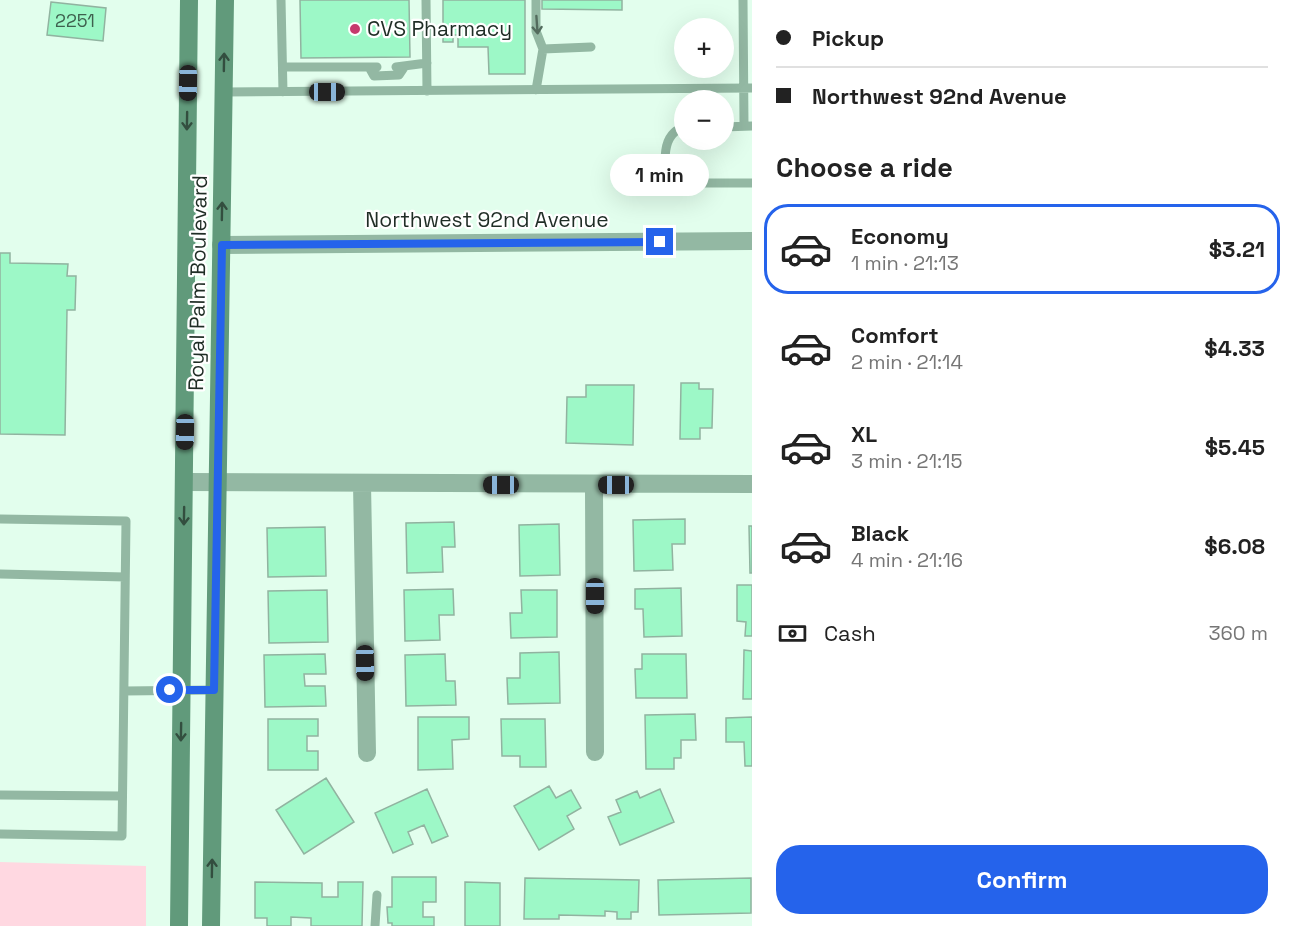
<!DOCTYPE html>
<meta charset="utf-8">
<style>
body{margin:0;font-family:"Space Grotesk",sans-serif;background:#f6f6f6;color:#222;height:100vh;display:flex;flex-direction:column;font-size:22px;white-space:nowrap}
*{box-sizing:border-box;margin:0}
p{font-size:20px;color:#767676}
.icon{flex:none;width:33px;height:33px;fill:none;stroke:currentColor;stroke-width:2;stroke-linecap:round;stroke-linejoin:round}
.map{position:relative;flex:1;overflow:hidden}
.panel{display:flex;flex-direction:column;background:#fff;width:540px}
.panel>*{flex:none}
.guide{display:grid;align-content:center;height:132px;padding:0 24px;background:#fff}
.fabs{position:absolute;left:674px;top:18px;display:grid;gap:12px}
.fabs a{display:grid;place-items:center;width:60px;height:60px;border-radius:50%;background:#fff;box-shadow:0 6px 24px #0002;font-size:30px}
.end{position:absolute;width:27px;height:27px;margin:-14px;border:8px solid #2563eb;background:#fff;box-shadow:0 0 0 3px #fff}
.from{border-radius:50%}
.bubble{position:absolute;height:42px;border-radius:21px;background:#fff;box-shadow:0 6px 24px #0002;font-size:20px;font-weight:700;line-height:42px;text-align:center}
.car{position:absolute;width:18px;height:36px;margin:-18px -9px;border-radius:8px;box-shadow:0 0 4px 2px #0007;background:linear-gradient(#222 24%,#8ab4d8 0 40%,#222 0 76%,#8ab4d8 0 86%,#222 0)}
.guide b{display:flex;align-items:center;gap:21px;height:57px;font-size:22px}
.guide b+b{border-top:2px solid #e0e0e0}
.guide i{width:15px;height:15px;background:#222}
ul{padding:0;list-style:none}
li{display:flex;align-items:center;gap:18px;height:90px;margin:0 12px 9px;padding:0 12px;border:3px solid transparent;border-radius:24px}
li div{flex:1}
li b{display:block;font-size:22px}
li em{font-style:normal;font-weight:700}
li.active{border-color:#2563eb}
li>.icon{width:54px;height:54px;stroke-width:1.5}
h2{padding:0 24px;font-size:27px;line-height:72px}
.pay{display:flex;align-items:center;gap:15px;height:66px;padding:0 24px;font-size:22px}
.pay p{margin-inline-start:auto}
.cta{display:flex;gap:12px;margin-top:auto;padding:12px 24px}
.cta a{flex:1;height:69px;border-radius:24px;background:#2563eb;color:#fff;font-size:24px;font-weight:700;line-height:69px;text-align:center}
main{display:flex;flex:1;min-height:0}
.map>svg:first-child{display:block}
.green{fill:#ffd8e1}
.building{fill:#9df8c7;stroke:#91b3a0;stroke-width:1.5}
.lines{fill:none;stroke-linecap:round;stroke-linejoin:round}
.service{stroke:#93b8a3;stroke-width:9}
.minor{stroke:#93b8a3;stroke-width:18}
.secondary{stroke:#619a7b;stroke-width:18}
.oneway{stroke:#536c5e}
.oneway2{stroke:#334e3f}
.route{stroke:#2563eb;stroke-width:8}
.poi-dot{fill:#c63a6d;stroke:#fff;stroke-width:2}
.labels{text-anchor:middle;stroke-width:4.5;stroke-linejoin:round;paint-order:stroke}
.number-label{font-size:18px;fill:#3e604e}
.poi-label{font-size:21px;fill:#1f2d25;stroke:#fff;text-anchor:start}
.street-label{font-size:21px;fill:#1f2d25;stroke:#fff}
</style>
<main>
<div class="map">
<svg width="752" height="926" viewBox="0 0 752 926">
<rect width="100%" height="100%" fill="#e2feed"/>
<path class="green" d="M0,862L146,866V926H0Z"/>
<path class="building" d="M300,0H409L410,57L301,58Z
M443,0H525V74H489L488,47H458V35H453V42H443Z
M542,0H622V10L542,9Z
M51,2L106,8L103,41L47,35Z
M0,253H10V263L68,264L67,276H76L75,310H67L65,435L0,434Z
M681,383H699V389H713L712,428H700V439H680Z
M586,385H634L633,445L566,443L567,397H586Z
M685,519V544H672L673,570L634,571L633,520Z
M454,522L455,547H442L443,572L407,573L406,523Z
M559,524L560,575L520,576L519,525Z
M749,526H752V573H750Z
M325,527L326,576L268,577L267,528Z
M737,585H752V636H745L746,622L737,621Z
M681,588L682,636L644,637L643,609H635V589Z
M453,589L454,615H439L440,640L405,641L404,590Z
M327,590L328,642L269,643L268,591Z
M521,590H557V637L511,638L510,613H522Z
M744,650L752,651V699H743Z
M559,652L560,703L508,704L507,678H520V653Z
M325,654L326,674H304L305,686H325L326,706L265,707L264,655Z
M445,654L446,681H455L456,705L406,706L405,655Z
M642,654H686L687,698H636L635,669H642Z
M695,714L696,740H681V758H674V769H646L645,715Z
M418,717H469V739L452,740L453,769L418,770Z
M752,717V766H745L744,742H726V718Z
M268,719H318V736H307V751H318V770H268Z
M501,719H545L546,767H520V756H502Z
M326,778L354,822L304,854L276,810Z
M549,786L556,798L571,790L581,808L567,816L574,829L539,850L514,806Z
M427,789L448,836L432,843L424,825L408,832L413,844L393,853L375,813Z
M660,789L674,822L620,845L608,817L621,812L616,800L637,791L640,798Z
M392,877H436V902H423V917H434V926H392V923H388L387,907H392Z
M525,878L639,880L638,912H631V919H617V912L605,911V916L559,915V919H524Z
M751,878V913L659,915L658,880Z
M255,882L322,883V897H338V882H363L362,926H311V918L291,917V926H267V918H255Z
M465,882L500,883V926H465Z"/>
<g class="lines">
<path class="service" d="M281,0L283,92
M426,0L427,91
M536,0V31L543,49
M743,0L744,126
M283,67H377
M369,67L374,76L399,75L405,66
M396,67L427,63
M536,90L543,49L591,47
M224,92L752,88
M684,127C661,134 663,164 670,183H752
M723,127L752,126
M0,519L126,521L122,836L0,834
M0,574L125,577
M124,691L215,690
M0,795L122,796
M375,926L377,895"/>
<path class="minor" d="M221,245L752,241
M185,482L752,484
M362,484L367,753
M594,485L595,752"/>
<path class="secondary" d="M179,926L189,0
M211,926L225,0"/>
</g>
<defs><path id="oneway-shaft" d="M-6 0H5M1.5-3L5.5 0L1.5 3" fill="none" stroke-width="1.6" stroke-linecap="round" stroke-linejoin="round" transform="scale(1.5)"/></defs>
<use class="oneway" href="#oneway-shaft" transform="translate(537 25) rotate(86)"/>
<g class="oneway2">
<use href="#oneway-shaft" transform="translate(224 62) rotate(-89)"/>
<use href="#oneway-shaft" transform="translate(187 121) rotate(91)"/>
<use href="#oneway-shaft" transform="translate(222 211) rotate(-89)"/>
<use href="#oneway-shaft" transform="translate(184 516) rotate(91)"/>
<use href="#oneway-shaft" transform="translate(181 732) rotate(91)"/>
<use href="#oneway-shaft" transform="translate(212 868) rotate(-89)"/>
</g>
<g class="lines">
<path class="route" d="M170,690H214L222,245L660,242"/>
</g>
<circle class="poi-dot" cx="355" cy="29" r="6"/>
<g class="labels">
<g class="number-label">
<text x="75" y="27">2251</text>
</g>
<g class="poi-label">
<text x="367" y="36">CVS Pharmacy</text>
</g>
<g class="street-label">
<text x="487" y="227">Northwest 92nd Avenue</text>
<text transform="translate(198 283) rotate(-89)" y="7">Royal Palm Boulevard</text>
</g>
</g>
</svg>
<div class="fabs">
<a>+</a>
<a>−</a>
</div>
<i class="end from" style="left:170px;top:690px"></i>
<i class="end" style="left:660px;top:242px"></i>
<div class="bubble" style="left:610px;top:154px;width:99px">1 min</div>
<i class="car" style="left:188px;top:83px;rotate:181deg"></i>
<i class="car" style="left:327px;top:92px;rotate:90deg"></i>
<i class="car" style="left:185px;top:432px;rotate:181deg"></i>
<i class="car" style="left:501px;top:485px;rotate:270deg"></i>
<i class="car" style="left:616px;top:485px;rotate:270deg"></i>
<i class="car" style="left:595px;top:596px;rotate:180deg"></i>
<i class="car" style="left:365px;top:663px;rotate:179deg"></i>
</div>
<section class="panel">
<div class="guide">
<b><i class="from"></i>Pickup</b>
<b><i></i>Northwest 92nd Avenue</b>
</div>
<h2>Choose a ride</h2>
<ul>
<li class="active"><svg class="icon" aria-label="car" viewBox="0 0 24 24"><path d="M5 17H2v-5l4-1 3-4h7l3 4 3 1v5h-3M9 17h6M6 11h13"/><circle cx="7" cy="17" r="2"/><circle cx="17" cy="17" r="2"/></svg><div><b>Economy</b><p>1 min · 21:13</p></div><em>$3.21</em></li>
<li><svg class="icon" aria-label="car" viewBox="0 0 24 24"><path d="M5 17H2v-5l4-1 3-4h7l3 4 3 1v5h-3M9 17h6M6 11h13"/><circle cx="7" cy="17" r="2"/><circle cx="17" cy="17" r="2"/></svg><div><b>Comfort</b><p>2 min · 21:14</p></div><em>$4.33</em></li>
<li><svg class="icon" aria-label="car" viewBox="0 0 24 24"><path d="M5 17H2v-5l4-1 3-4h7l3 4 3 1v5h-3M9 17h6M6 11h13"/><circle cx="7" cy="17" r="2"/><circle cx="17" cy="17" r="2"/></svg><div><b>XL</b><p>3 min · 21:15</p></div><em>$5.45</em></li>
<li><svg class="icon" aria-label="car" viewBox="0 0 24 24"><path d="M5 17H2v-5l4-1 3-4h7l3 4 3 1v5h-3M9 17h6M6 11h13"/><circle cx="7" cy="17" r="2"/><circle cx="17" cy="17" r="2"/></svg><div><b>Black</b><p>4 min · 21:16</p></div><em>$6.08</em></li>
</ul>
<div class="pay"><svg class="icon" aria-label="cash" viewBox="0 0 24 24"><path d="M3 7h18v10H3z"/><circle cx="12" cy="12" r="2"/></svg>Cash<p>360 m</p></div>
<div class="cta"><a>Confirm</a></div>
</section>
</main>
